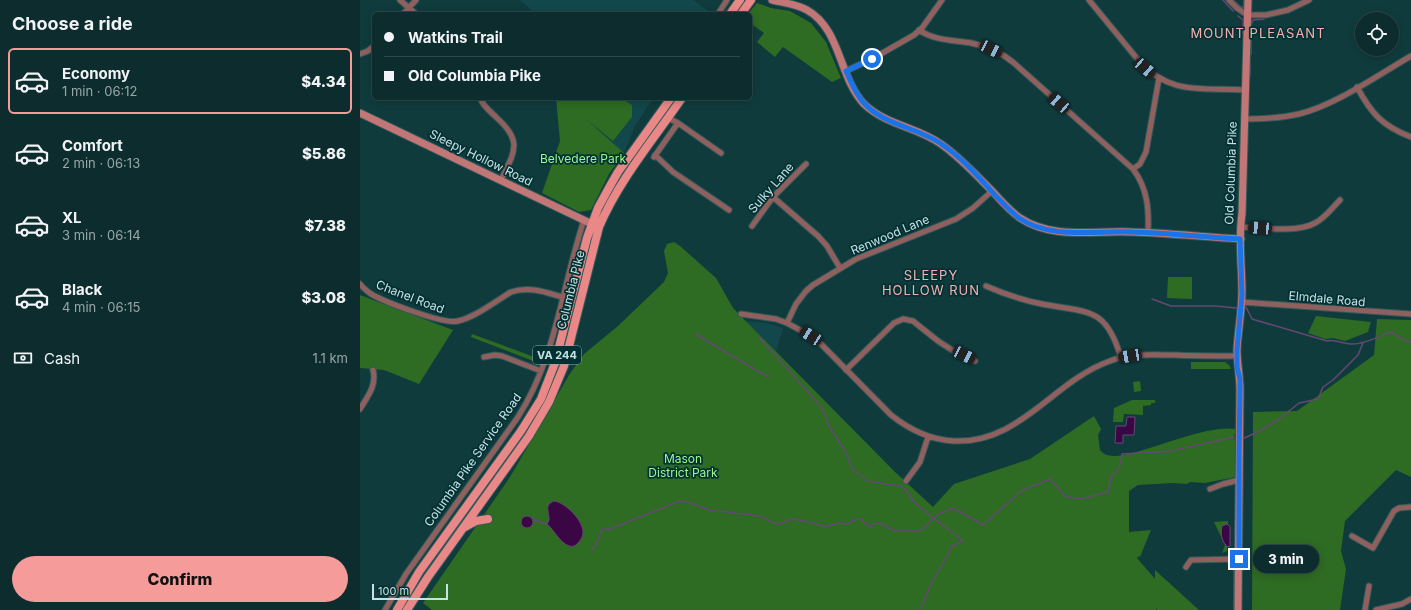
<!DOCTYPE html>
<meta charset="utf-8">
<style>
body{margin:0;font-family:Inter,sans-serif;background:#153436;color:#f1f3f6;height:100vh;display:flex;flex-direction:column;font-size:15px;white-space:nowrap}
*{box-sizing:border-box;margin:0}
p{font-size:13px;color:#9aa7aa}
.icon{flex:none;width:22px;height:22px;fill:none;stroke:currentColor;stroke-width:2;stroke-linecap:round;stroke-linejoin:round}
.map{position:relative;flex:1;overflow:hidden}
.details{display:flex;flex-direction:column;background:#0c2c2e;width:360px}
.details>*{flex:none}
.banner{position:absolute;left:12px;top:12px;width:380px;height:88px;border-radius:6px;box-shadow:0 2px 10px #0003,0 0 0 1px #2c484a;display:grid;align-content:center;height:88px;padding:0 12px;background:#0c2c2e}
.fabs{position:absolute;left:995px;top:12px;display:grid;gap:8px}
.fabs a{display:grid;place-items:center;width:44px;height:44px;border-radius:50%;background:#0c2c2e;box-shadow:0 2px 10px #0003,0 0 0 1px #2c484a;font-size:20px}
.scale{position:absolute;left:12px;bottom:10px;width:76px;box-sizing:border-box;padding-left:4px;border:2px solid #c6e2e3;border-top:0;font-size:11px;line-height:14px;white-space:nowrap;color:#c6e2e3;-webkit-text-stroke:3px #033033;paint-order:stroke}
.end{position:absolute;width:18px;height:18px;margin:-9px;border:5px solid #1a73e8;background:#fff;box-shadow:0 0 0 2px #fff}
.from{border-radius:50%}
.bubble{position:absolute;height:28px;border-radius:14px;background:#0c2c2e;box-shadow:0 2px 10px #0003,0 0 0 1px #2c484a;font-size:13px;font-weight:800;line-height:28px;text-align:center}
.car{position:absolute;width:12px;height:24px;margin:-12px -6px;border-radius:5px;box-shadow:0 0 3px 1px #0007;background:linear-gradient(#222 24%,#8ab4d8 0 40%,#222 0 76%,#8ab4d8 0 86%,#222 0)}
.banner b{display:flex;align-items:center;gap:14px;height:38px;font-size:15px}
.banner b+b{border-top:1px solid #2c484a}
.banner i{width:10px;height:10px;background:#f1f3f6}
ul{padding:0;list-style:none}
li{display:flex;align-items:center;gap:12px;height:66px;margin:0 8px 6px;padding:0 4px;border:2px solid transparent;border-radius:6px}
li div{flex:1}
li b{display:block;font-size:15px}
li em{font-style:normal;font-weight:800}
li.on{border-color:#f59b9a}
li>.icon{width:36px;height:36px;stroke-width:1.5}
h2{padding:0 12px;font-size:18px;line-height:48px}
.pay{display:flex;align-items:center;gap:10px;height:44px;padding:0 12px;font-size:15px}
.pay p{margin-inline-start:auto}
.button{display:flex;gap:8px;margin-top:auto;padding:8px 12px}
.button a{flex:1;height:46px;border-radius:24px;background:#f59b9a;color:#111;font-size:16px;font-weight:800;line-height:46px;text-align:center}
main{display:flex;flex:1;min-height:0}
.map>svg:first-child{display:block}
.built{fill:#12484b}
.green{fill:#2e6b23}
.water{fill:#3b0644;stroke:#654874}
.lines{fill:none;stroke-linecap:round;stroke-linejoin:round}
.stream{stroke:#654874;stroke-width:1.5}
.street-casing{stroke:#31595b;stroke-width:7}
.secondary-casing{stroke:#31595b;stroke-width:9}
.primary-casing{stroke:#31595b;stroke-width:10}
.street{stroke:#90605e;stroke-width:5}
.secondary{stroke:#c27776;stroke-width:7}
.primary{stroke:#ea8887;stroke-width:8}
.route{stroke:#1a73e8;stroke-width:5}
.labels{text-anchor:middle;stroke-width:3.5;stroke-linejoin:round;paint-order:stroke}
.shield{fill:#033033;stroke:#8cadae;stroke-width:1}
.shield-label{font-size:11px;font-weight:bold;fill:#c6e2e3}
.street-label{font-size:12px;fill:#c6e2e3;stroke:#033033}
.park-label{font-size:12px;fill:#9bfa8c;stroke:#033033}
.neighbourhood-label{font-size:13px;letter-spacing:1px;fill:#f5b1af;stroke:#033033}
</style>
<main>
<section class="details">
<h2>Choose a ride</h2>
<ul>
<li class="on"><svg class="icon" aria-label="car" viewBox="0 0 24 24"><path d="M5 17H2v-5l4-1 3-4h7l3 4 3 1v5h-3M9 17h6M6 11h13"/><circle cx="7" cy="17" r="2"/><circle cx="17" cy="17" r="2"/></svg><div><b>Economy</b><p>1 min · 06:12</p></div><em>$4.34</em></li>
<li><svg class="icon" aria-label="car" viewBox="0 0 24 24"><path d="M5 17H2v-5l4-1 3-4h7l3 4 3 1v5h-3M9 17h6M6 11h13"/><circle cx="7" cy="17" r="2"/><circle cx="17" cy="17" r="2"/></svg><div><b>Comfort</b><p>2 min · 06:13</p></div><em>$5.86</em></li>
<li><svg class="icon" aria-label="car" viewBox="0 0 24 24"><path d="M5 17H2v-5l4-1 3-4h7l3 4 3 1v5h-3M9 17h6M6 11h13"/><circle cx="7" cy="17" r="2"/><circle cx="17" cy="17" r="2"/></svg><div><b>XL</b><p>3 min · 06:14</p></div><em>$7.38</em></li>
<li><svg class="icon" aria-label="car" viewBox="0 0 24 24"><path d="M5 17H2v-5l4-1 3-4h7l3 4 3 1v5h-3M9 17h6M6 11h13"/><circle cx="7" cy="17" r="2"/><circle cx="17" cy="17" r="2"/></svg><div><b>Black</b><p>4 min · 06:15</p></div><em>$3.08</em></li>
</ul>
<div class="pay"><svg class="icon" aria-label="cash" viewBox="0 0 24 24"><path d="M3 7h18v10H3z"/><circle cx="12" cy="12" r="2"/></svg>Cash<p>1.1 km</p></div>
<div class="button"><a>Confirm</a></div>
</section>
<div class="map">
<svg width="1051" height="610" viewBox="0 0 1051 610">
<rect width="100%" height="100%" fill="#103b3d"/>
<path class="built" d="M160,0H333L353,14H176Z
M202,98H293L275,126L264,153Z
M386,321L406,323L423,328L416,352Z"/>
<path class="green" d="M397,3L411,8L430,11L451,23L466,42L481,78L472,82L423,47L415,57L397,42L404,33L390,23V14H388Z
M196,98H261L272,105V117L253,141L227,120L264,153L249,174L231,210L219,212L182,193L200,141Z
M314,242L320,246L356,278L373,308L534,471L573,507L594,484L670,459L734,416L741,429L738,435L740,450C742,452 744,454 747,455C759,458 772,453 783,450C808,443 851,425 876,429L874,437L877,447L876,477L845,483L830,482L827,484L813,483L778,485L769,491V532L791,530L780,557L779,556L777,558L795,579V570L839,610H797L796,608V610H72L63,603L150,477L209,375L224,354L258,326L304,282L308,273L304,251L307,244Z
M808,277H832V299L807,298Z
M0,295L93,330L59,384L24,370L0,368Z
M956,316L1011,322L1008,332L985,341L973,338L965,339L948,333Z
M1017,319L1051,320V477L1036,470L985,521L981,551L986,569L980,610H892L893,412L937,411L1014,355Z
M112,334L177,358L184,356L181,364L111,337Z
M831,362H865L869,365L871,369H831Z
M780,381L781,391L774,392L773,382Z
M772,400H795V403H791V405L783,406V415L764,414L763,422H753L754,408Z
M868,521L867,551L862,553L865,545L854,522Z"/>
<path class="water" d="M767,417H775L774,435H763V443H755L756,426H766Z
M194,501C205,502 224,521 223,533C223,537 220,541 217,544C215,546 212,547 209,546C199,542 195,531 187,524C188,523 189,521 189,519C189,511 184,505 194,501Z
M161 522a6 6 0 1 1 12 0a6 6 0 1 1-12 0Z
M867,524L870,527V546L868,547C862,543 860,534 862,526Z"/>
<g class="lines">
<path class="stream" d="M863,0L873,11
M873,0L881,7H884V0
M878,16L883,20
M891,25L893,20L904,19
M883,33V22
M891,54V29
M890,75V62
M792,299L811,306H855L877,308
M886,307L892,319L967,341C976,339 983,344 992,344C1006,344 1019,336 1031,332L1044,340L1051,342
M335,334L408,377
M399,337L462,408L469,426L485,451L493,470L508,481L539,486L544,488L557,505L603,541L590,547V551L571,584L560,610
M882,439L900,431L919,419L939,403L958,399L963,387L973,380L998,355L1003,343
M174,520L187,524
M875,521V551
M882,542V558
M231,551L237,543L242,529H250L320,501L328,502L349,510L401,516L411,522L419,524L432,519L454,523L464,527L480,523L487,524L494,520L501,519L507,525L511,527L514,523L522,524L535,531H560L579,514L593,508L623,525L661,491L690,479L705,496L720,499L748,492L751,476L759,469L762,454L811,451L874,437
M874,610V567"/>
<g class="street-casing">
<path id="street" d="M40,0L56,14
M729,0L779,61C811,96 842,87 885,90
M869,0L877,8L887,15H906L928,10L949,0
M43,14L56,0
M358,14L367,0
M559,30C575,41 593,40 611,43C627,46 641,52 654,63L773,169C788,189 789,210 788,233
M0,54L8,51L14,46
M486,71L512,59L554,35L562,28L582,0
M997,87C1011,113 1022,126 1051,137
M120,98C123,106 130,111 136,117C163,141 155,151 141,180
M308,118L318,123L361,153
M884,119C903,119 921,118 939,114C976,105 1018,75 1051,56
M295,155L313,172L369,210
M294,157L318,123
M773,169L780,164L786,152L799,78
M413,197L458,236L467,246L480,268
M392,226L413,197L446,164
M880,227C900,228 938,233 955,223C965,218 972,208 980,200
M0,284C3,288 7,291 11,294C25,302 84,325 98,321C114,318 136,301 151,292C169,286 185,292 202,297
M626,286C644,294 662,300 682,304C728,313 746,306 761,358
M881,302L1051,314
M381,314L416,319L427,323L451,336L461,344L531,415C550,430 570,440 594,441C660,444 693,381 750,361C771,353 792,355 814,355C835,356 856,356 878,356
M427,323L436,304L446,291L453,285L496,259L596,219L613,208L632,191
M124,357L135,355L142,356L181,371
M486,370L534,323L543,319L553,321L578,341L592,350L615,361
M0,409C8,396 17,385 13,370
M546,481L560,462L568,437
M850,489L863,484L879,480
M992,536L1013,548L1034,511L1039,508L1051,507
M826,567L831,560L879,559
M25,610L46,574L158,417C196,358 202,286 224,220
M1005,610L1009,586
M1016,610L1042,604L1051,599"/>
</g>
<g class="secondary-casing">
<path id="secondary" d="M412,0C424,3 436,4 447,10C481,29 479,78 504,104C526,125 557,127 581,144C601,158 617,176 634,193C642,202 650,211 660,218C693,240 735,230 772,232C808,233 844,237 881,239
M0,113L232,224
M878,610L880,390C880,376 877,364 877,350C878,330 882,311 882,291C882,266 878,239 882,214L888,0"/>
</g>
<g class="primary-casing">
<path id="primary" d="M370,14L380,0
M381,14L391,0
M105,527L116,521L128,519
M37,610L59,572L161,431L181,399L195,363L227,238L238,208L250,186L258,172L311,98
M47,610L68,577L169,436L189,402L204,366L239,227C259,180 293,140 322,98"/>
</g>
<use href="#street" class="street"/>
<use href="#secondary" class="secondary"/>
<use href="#primary" class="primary"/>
</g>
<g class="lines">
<path class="route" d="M512,59L486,71C491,82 495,93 503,102C523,125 556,127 580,143C601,157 618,176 635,195C643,203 650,211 659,218C691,240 736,230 772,232C808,233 844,237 880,239L882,295L877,350V367L880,379V390L879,454V559"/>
</g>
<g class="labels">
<rect class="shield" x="173" y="346" width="48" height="18" rx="3"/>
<g class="shield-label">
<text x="197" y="359">VA 244</text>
</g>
<g class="street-label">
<text transform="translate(121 158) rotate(26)" y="4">Sleepy Hollow Road</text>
<text transform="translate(871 173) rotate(-88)" y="4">Old Columbia Pike</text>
<text transform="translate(411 188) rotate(-49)" y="4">Sulky Lane</text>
<text transform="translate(530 235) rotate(-23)" y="4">Renwood Lane</text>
<text transform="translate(211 290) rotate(-76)" y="4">Columbia Pike</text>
<text transform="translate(50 297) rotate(21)" y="4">Chanel Road</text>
<text transform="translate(967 299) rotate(5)" y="4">Elmdale Road</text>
<text transform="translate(113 460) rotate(-55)" y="4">Columbia Pike Service Road</text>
</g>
<g class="park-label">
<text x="223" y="163">Belvedere Park</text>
<text x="323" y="463">Mason<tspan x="323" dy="14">District Park</tspan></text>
</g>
<g class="neighbourhood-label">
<text x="898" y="38">MOUNT PLEASANT</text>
<text x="571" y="280">SLEEPY<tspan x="571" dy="15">HOLLOW RUN</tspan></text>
</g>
</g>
</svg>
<div class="fabs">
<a><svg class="icon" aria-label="locate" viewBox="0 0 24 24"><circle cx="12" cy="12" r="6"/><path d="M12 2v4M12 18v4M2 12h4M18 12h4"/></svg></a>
</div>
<div class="scale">100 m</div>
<i class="end from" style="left:512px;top:59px"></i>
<i class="end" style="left:879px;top:559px"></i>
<div class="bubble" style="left:893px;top:545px;width:66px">3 min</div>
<i class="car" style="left:631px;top:49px;rotate:116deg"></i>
<i class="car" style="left:785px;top:68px;rotate:131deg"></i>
<i class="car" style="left:699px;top:103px;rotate:311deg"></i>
<i class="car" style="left:900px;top:228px;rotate:274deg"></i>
<i class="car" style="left:451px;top:336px;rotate:303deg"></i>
<i class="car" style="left:604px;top:355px;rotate:116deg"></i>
<i class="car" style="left:770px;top:356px;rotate:260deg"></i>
<div class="banner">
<b><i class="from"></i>Watkins Trail</b>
<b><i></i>Old Columbia Pike</b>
</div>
</div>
</main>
